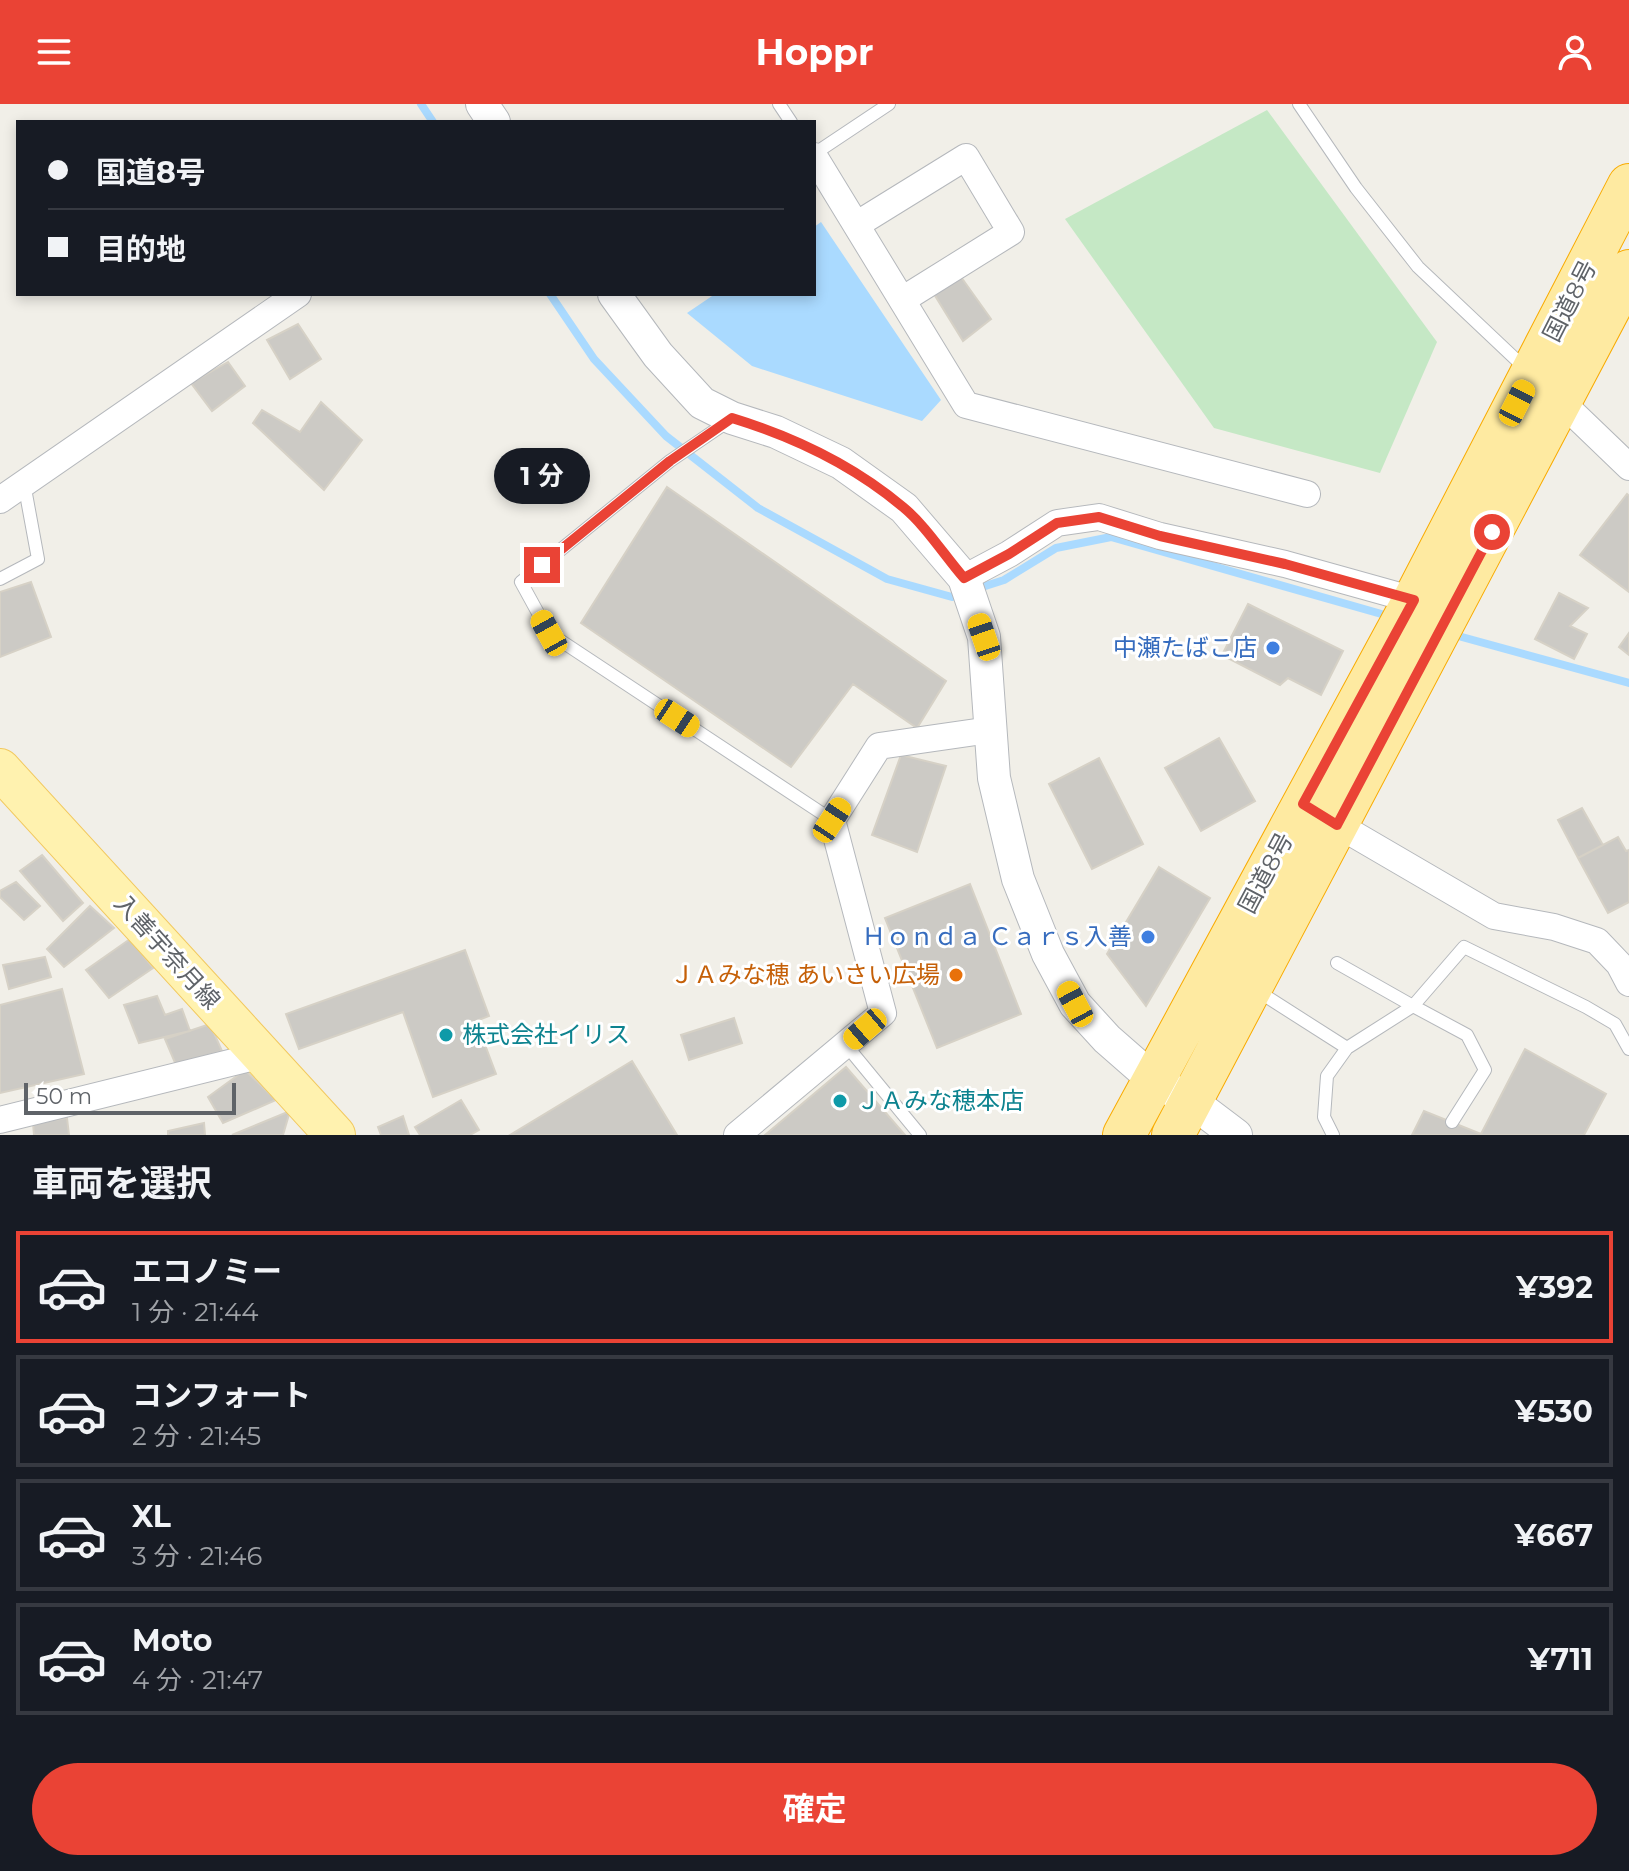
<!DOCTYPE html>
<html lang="ja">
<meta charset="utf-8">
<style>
body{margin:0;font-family:Montserrat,"Noto Sans JP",sans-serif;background:#20242c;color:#f1f3f6;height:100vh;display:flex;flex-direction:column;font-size:30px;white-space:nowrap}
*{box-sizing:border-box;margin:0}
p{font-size:26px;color:#9ea1a6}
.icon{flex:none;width:44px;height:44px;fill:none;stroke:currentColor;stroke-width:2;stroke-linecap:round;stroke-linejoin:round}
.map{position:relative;height:1031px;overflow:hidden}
.panel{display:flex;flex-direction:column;background:#171b24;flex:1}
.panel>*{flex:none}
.guide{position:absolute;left:16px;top:16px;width:800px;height:176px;border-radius:0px;box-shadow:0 4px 12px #0003;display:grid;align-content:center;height:176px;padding:0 32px;background:#171b24}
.scale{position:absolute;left:24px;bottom:20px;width:212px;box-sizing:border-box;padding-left:8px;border:4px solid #5f6368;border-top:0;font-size:22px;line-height:28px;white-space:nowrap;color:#5f6368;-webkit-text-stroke:6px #fff;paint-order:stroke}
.end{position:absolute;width:36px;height:36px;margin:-18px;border:10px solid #ea4335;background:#fff;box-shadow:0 0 0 4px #fff}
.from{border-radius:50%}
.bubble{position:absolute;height:56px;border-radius:28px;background:#171b24;box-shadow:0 4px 12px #0003;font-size:26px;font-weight:700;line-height:56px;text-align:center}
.car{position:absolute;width:24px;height:48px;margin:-24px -12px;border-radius:10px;box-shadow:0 0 6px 2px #0007;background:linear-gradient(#f5c518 24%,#345 0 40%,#f5c518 0 76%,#345 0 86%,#f5c518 0)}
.guide b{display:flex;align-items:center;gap:28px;height:76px;font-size:30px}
.guide b+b{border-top:2px solid #363941}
.guide i{width:20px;height:20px;background:#f1f3f6}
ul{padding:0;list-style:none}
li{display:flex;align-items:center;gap:24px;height:112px;margin:0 16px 12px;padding:0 16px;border:4px solid #363941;border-radius:0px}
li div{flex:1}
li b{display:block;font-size:30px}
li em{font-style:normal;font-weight:700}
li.current{border-color:#ea4335}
li>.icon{width:72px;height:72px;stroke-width:1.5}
h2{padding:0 32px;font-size:36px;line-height:96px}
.primary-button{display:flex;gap:16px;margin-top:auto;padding:16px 32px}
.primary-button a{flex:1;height:92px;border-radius:48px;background:#ea4335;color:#fff;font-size:32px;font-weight:700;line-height:92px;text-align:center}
header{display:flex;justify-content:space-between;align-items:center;height:104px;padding:0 32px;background:#ea4335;color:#fff;font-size:36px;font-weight:700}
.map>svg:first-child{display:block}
.green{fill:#c5e8c5}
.water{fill:#aadaff}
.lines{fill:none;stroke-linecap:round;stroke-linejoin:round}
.stream{stroke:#aadaff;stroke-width:8}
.building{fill:#cccac5;stroke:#d6d1c6;stroke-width:2}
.service-casing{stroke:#b5b8bc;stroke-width:14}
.minor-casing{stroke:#b5b8bc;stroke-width:28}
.tertiary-casing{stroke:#b5b8bc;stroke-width:34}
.primary-casing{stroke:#f2c960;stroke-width:42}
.trunk-casing{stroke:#f9ab00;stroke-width:44}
.service{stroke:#fff;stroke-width:12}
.minor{stroke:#fff;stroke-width:26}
.tertiary{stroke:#fff;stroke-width:32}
.primary{stroke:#fff2af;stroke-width:40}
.trunk{stroke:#feeaa1;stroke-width:42}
.route{stroke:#ea4335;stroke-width:10}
.shop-dot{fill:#3f7fe0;stroke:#fff;stroke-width:3}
.food-dot{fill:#e8710a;stroke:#fff;stroke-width:3}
.culture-dot{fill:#0f9aa8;stroke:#fff;stroke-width:3}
.labels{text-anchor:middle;stroke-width:6;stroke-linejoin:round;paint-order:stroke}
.street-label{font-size:24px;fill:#5f6368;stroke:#fff}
.shop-label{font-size:24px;fill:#366cbe;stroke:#fff;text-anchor:end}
.food-label{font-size:24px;fill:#c56008;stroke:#fff;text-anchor:end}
.culture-label{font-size:24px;fill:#0d838f;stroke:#fff;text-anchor:start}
</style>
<header><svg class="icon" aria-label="menu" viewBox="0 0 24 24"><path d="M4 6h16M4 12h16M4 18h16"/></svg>Hoppr<svg class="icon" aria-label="person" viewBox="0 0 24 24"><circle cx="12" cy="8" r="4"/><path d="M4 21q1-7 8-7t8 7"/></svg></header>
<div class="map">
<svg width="1629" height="1031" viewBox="0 0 1629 1031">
<rect width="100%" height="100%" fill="#f1efe8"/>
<path class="green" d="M1267,6L1437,238L1380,369L1214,324L1065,115Z"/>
<path class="water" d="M821,118L941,296L922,317L752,262L687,209L715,190H814V123Z"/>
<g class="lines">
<path class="stream" d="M421,0L433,18
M550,190L594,255L666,332L758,404L887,475L952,493L963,489
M976,485L1004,476L1056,444L1111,433L1392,513
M1451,530L1629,579"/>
</g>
<path class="building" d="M961,173L991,215L963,237L934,190Z
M298,220L321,255L290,275L267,236Z
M228,258L245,282L212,307L191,279Z
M321,298L362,336L324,386L253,319L262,306L300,328Z
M667,383L946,577L917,624L853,580L791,663L581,519Z
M1627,390L1629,392V488L1580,451Z
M31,478L51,533L0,553V488Z
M1559,489L1588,504L1570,522L1587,530L1574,555L1535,535Z
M1248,500L1343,547L1321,591L1288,574L1280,581L1222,551Z
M1629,529V551L1619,543Z
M1219,634L1255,697L1201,727L1165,664Z
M901,651L946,662L917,748L872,731Z
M1099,654L1143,740L1092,765L1049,680Z
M1582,704L1603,741L1578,754L1558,716Z
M1618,733L1626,747L1629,746V798L1608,809L1578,754Z
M42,751L83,799L63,817L20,767Z
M1159,763L1210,794L1146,902L1107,850Z
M16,778L40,802L24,816L0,793V787Z
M970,780L1021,910L937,944L885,814Z
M90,802L114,824L64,863L47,845Z
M130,835L153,864L109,894L86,866Z
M465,846L489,912L476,917L496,970L433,993L403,908L299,945L286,910Z
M45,853L51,873L9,885L3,861Z
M62,885L84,970L0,989V901Z
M157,892L165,911L182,905L190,927L139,939L124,901Z
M734,914L742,939L689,956L681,931Z
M210,920L222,947L176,961L165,935Z
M1525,945L1606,990L1584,1031H1412L1424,1007L1481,1030Z
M632,957L677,1031H510Z
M846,963L905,1031H765Z
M245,966L276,996L223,1019L208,993Z
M461,996L479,1026L470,1031H420L415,1023Z
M290,1007L283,1031H232Z
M403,1012L409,1031H381L378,1023Z
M67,1014L69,1031H34L33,1019Z
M204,1019L205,1031H168V1027Z"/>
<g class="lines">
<g class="service-casing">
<path id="service" d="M779,0L791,18
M1299,0L1356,84L1418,163L1527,266
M814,50L889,0
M730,316L670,357L521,478L549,529L832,716
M0,475L38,455L24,379
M1256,886L1347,944L1413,902L1337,859
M846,941L920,1031
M1452,1018L1485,966L1467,931L1413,902L1464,843L1586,903L1615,920L1629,945
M1333,1031L1324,1013L1327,972L1347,944"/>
</g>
<g class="minor-casing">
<path id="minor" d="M814,52L966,301L1307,390
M856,121L966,53L1011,128L902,196
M1551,288L1629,363
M0,396L298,190
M964,474L1009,450L1057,419L1099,413L1160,432L1285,460L1414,496
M1326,714L1494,812L1554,823L1597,837L1619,860L1629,879
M0,1016L262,951
M737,1031L883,909L832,716L879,642L990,626"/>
</g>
<g class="tertiary-casing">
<path id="tertiary" d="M482,0L494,18
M614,190L658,251L702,299L732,314L776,328L841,359L904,404L964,474L984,533L994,674L1018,775L1048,850L1075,900L1107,935L1155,977L1191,997L1236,1031"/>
</g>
<g class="primary-casing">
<path id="primary" d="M0,665L335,1031"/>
</g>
<g class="trunk-casing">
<path id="trunk" d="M1124,1031L1414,496L1629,81
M1173,1031L1629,167"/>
</g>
<use href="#service" class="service"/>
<use href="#minor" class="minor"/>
<use href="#tertiary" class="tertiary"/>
<use href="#primary" class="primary"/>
<use href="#trunk" class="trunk"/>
</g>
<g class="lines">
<path class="route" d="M542,461L670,357L732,314C794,333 853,361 903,403C926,422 944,451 964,474L1009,450L1057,419L1099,413L1160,432L1285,460L1414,496L1303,700L1337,721L1492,428"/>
</g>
<g class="shop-dot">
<circle cx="1273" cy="544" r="8"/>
<circle cx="1148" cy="833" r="8"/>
</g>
<circle class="food-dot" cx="956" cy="871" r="8"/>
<g class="culture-dot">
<circle cx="446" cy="931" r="8"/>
<circle cx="840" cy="997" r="8"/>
</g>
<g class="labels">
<g class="street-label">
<text transform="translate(1570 197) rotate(-63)" y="8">国道8号</text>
<text transform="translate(1266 769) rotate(-62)" y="8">国道8号</text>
<text transform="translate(167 848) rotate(48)" y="8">入善宇奈月線</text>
</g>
<g class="shop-label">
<text x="1257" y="552">中瀬たばこ店</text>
<text x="1132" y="841">Ｈｏｎｄａ Ｃａｒｓ入善</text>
</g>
<g class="food-label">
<text x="940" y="879">ＪＡみな穂 あいさい広場</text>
</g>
<g class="culture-label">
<text x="462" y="939">株式会社イリス</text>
<text x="856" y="1005">ＪＡみな穂本店</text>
</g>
</g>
</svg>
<div class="scale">50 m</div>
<i class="end from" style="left:1492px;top:428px"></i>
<i class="end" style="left:542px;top:461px"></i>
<div class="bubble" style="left:494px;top:344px;width:96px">1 分</div>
<i class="car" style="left:1517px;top:299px;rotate:27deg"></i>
<i class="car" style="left:549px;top:529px;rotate:331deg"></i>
<i class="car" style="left:984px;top:533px;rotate:341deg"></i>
<i class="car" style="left:677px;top:614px;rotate:123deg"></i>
<i class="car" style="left:832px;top:716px;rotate:33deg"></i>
<i class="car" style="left:1075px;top:900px;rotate:332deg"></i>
<i class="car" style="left:865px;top:925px;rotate:229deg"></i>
<div class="guide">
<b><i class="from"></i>国道8号</b>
<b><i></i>目的地</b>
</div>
</div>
<section class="panel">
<h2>車両を選択</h2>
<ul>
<li class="current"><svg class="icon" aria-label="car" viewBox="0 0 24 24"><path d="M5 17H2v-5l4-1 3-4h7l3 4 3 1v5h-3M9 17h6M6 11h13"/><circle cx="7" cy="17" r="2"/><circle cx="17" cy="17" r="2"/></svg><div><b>エコノミー</b><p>1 分 · 21:44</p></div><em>¥392</em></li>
<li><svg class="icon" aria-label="car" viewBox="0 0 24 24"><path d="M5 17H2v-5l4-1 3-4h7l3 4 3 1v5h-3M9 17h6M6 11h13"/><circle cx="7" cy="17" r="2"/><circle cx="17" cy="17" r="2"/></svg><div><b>コンフォート</b><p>2 分 · 21:45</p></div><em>¥530</em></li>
<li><svg class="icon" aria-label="car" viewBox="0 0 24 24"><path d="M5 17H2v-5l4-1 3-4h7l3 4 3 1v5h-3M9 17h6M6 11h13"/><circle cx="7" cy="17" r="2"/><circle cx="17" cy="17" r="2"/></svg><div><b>XL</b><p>3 分 · 21:46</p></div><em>¥667</em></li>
<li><svg class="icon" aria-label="car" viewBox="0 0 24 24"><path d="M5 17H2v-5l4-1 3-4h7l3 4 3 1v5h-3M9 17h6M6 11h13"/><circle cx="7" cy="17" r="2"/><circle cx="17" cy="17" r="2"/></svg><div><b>Moto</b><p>4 分 · 21:47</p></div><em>¥711</em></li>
</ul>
<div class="primary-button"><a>確定</a></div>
</section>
